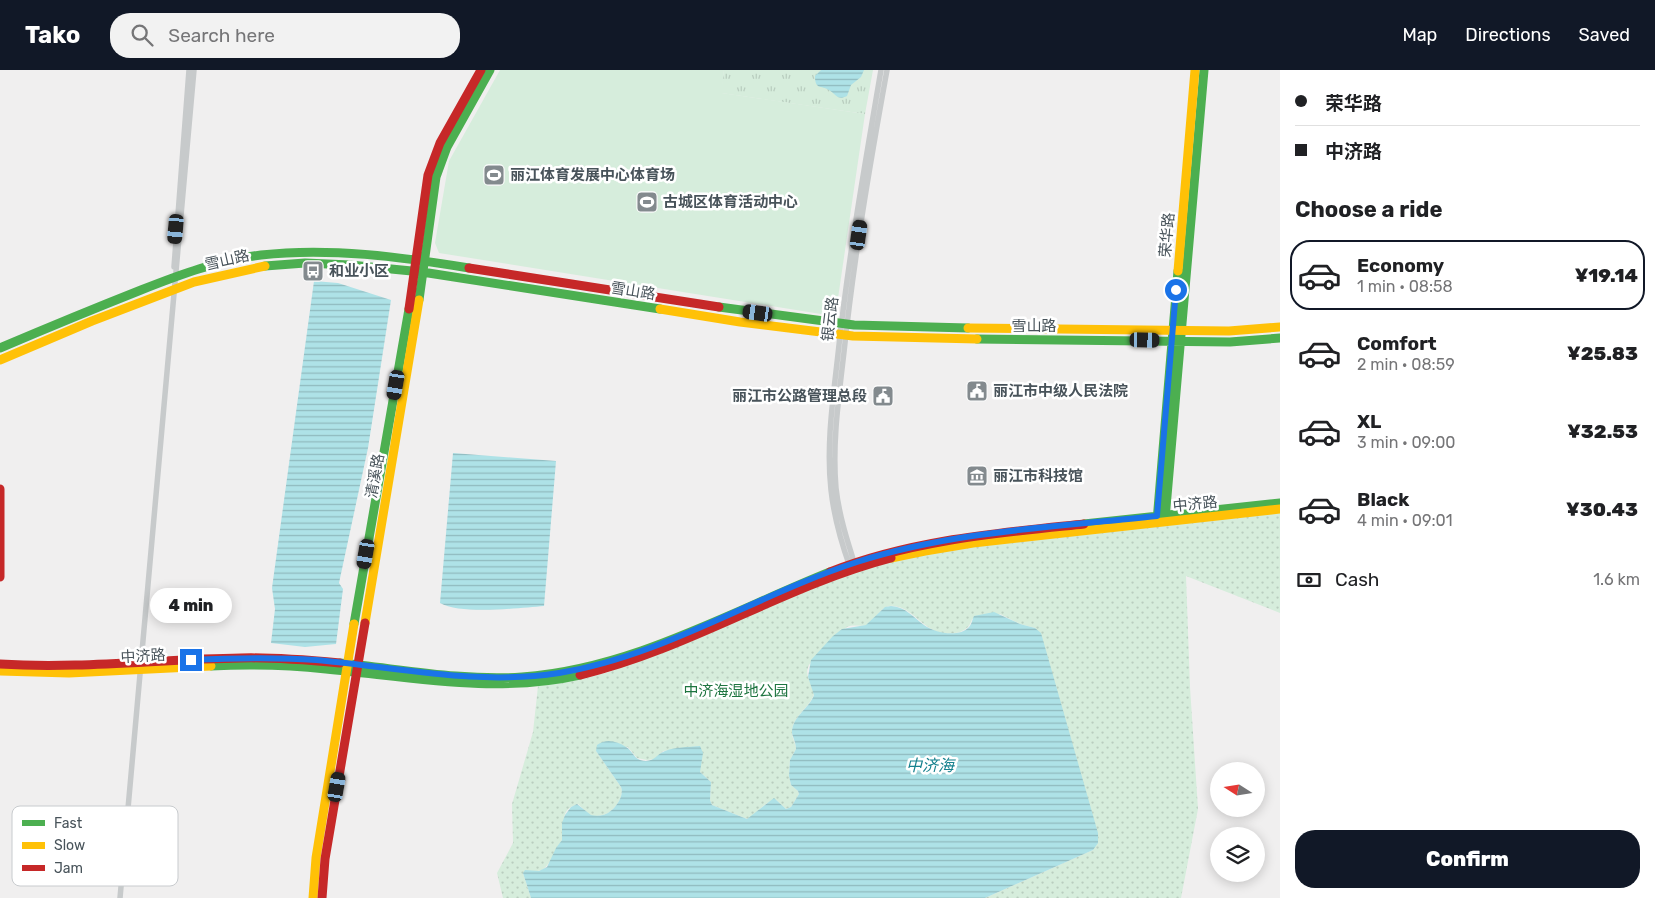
<!DOCTYPE html>
<meta charset="utf-8">
<style>
body{margin:0;font-family:Rubik,"Noto Sans SC",sans-serif;background:#f2f2f2;color:#202124;height:100vh;display:flex;flex-direction:column;font-size:19px;white-space:nowrap}
*{box-sizing:border-box;margin:0}
p{font-size:16px;color:#757577}
.icon{flex:none;width:28px;height:28px;fill:none;stroke:currentColor;stroke-width:2;stroke-linecap:round;stroke-linejoin:round}
.map{position:relative;flex:1;overflow:hidden}
.drawer{display:flex;flex-direction:column;background:#fff;width:375px}
.drawer>*{flex:none}
.guide{display:grid;align-content:center;height:110px;padding:0 15px;background:#fff}
.needle{width:32px;rotate:282deg}
.tools{position:absolute;left:1210px;top:692px;display:grid;gap:10px}
.tools a{display:grid;place-items:center;width:55px;height:55px;border-radius:50%;background:#fff;box-shadow:0 2px 12px #0003;font-size:25px}
.end{position:absolute;width:22px;height:22px;margin:-11px;border:6px solid #1a73e8;background:#fff;box-shadow:0 0 0 2px #fff}
.from{border-radius:50%}
.bubble{position:absolute;height:35px;border-radius:18px;background:#fff;box-shadow:0 2px 12px #0003;font-size:16px;font-weight:800;line-height:35px;text-align:center}
.car{position:absolute;width:15px;height:30px;margin:-15px -8px;border-radius:6px;box-shadow:0 0 4px 1px #0007;background:linear-gradient(#222 24%,#8ab4d8 0 40%,#222 0 76%,#8ab4d8 0 86%,#222 0)}
.guide b{display:flex;align-items:center;gap:18px;height:48px;font-size:19px}
.guide b+b{border-top:1px solid #e0e0e0}
.guide i{width:12px;height:12px;background:#202124}
ul{padding:0;list-style:none}
li{display:flex;align-items:center;gap:15px;height:70px;margin:0 10px 8px;padding:0 5px;border:2px solid transparent;border-radius:20px}
li div{flex:1}
li b{display:block;font-size:19px}
li em{font-style:normal;font-weight:800}
li.selected{border-color:#111827}
li>.icon{width:45px;height:45px;stroke-width:1.5}
h2{padding:0 15px;font-size:22px;line-height:60px}
.pay{display:flex;align-items:center;gap:12px;height:55px;padding:0 15px;font-size:19px}
.pay p{margin-inline-start:auto}
.action{display:flex;gap:10px;margin-top:auto;padding:10px 15px}
.action a{flex:1;height:58px;border-radius:20px;background:#111827;color:#fff;font-size:20px;font-weight:800;line-height:58px;text-align:center}
header{display:flex;align-items:center;gap:30px;box-sizing:border-box;height:70px;padding:0 25px;background:#111827;color:#fff}
header strong{font-size:24px}
nav{display:flex;gap:28px;margin-inline-start:auto;font-size:18px}
.search{width:350px;height:45px;background:#f2f2f2;display:flex;align-items:center;gap:12px;box-sizing:border-box;padding:0 18px;border-radius:20px;color:#757577;font-size:19px}
main{display:flex;flex:1;min-height:0}
.map>svg:first-child{display:block}
.grass{fill:url(#grass-tufts)}
.park{fill:url(#park-dots)}
.garden{fill:#d6eddc}
.water{fill:url(#water-rules)}
.lines{fill:none;stroke-linecap:round;stroke-linejoin:round}
.street{stroke:#c7cacb;stroke-width:5.5}
.fast{stroke:#4caf50;stroke-width:9}
.slow{stroke:#ffc107;stroke-width:9}
.jam{stroke:#c62828;stroke-width:9}
.route{stroke:#1a73e8;stroke-width:6}
.labels{text-anchor:middle;stroke-width:5;stroke-linejoin:round;paint-order:stroke}
.poi-label{font-size:15px;font-weight:bold;fill:#48535a;stroke:#fff;text-anchor:start}
.street-label{font-size:15px;fill:#48535a;stroke:#fff}
.park-label{font-size:15px;fill:#1f7541;stroke:#fff}
.water-label{font-size:16px;font-style:italic;fill:#17828f;stroke:#fff}
.key{fill:#fff;stroke:#c8cbce;stroke-width:1}
.key-label{font-size:14px;fill:#48535a}
</style>
<header>
<strong>Tako</strong>
<div class="search"><svg class="icon" aria-label="search" viewBox="0 0 24 24"><circle cx="10" cy="10" r="6"/><path d="M15 15l6 6"/></svg>Search here</div>
<nav><a>Map</a><a>Directions</a><a>Saved</a></nav>
</header>
<main>
<div class="map">
<svg width="1280" height="828" viewBox="0 0 1280 828">
<defs>
<pattern id="grass-tufts" width="24" height="20" patternUnits="userSpaceOnUse" patternTransform="scale(1.25)"><rect width="24" height="20" fill="#d6eddc"/><path d="M3 7l-1-3M5 7V3M7 7l1-3M15 17l-1-3M17 17v-4M19 17l1-3" fill="none" stroke="#b9cdbf"/></pattern>
<pattern id="park-dots" width="8" height="8" patternUnits="userSpaceOnUse" patternTransform="scale(1.25)"><rect width="8" height="8" fill="#d6eddc"/><path d="M2 2h.1M6 6h.1" fill="none" stroke="#b9cdbf" stroke-width="1.8" stroke-linecap="round"/></pattern>
<pattern id="water-rules" width="6" height="5" patternUnits="userSpaceOnUse" patternTransform="scale(1.25)"><rect width="6" height="5" fill="#aee2e7"/><path d="M0 2.5h6" fill="none" stroke="#90babe"/></pattern>
</defs>
<rect width="100%" height="100%" fill="#f0efef"/>
<path class="grass" d="M724,0H873L865,44L721,23Z"/>
<path class="park" d="M1280,442V543L1186,506L1190,617L1198,739L1181,828H985L1093,780L1035,558L1020,554L1000,544L972,549C970,556 967,559 960,562C926,571 917,538 894,536C881,534 877,549 867,555C861,557 853,554 847,557C845,558 811,592 809,595C803,607 814,614 814,624C809,639 792,646 792,663C792,668 796,674 796,679L790,690L789,706L791,715L798,721L799,724L791,737L786,739L776,730C764,731 758,744 747,749L712,735L710,730L711,712L700,702V676L663,681L655,689L647,690L637,688L628,677L596,681L621,717C625,727 613,743 603,745C599,746 595,746 591,746L578,734C558,740 566,754 563,767C561,773 548,798 542,800C537,802 529,801 523,803L531,828H503L497,803L513,773L512,734L533,662L538,616L579,610L609,602L817,516L866,498L950,478Z"/>
<path class="garden" d="M500,0H724L722,23L865,44L837,235L827,245L439,183L435,173L449,91Z"/>
<path class="water" d="M821,0H864L861,7L851,15L847,26C837,31 836,24 829,20C821,15 815,20 815,6Z
M314,211L338,213L391,230L368,378L339,513L343,519L336,574L305,577L271,573L275,539L272,518Z
M453,383L556,391L544,536C519,538 461,545 440,533Z
M891,536C906,537 913,547 924,555C935,563 959,568 969,557C972,554 972,550 974,546L994,542L1020,554L1035,558L1041,563L1098,763V773L1093,780L985,828H531L523,803L525,800L539,801L547,797L556,778L562,770V753L565,745L571,737L577,734L591,745C595,746 599,746 603,745C613,743 625,727 621,717L596,681L597,675C606,668 617,671 626,677C632,680 633,687 640,690C654,694 656,684 665,681C674,677 689,677 700,676L703,683L700,702L711,712L710,730L712,735L747,749L774,728L786,739L791,737L799,724L798,721L791,715L789,706L790,690L796,679C796,673 793,668 792,663C792,646 809,639 814,625L808,607L811,590L833,566L842,559L866,555L885,537Z"/>
<g class="lines">
<path class="street" d="M174,197L189,0
M855,495C847,470 839,445 836,418C832,373 839,326 844,282C854,187 870,94 887,0
M850,497C841,472 834,447 831,420C826,375 833,329 838,284C848,189 865,94 881,0
M120,828L194,0"/>
<path class="fast" d="M265,196L305,193L350,195L422,202L660,239
M419,230L436,107L447,77L490,0
M719,237L854,255L968,258
M977,269L1230,272L1280,268
M0,278C47,258 93,239 141,220C179,205 219,190 261,185C329,177 401,187 469,198
M1165,449L1204,0
M1157,451L1178,201
M1084,454L1280,433
M354,554L409,239
M340,593C401,599 461,611 522,607C632,599 730,542 830,502
M211,596C250,594 288,595 326,599C411,607 495,624 580,605"/>
<path class="slow" d="M1178,201L1195,0
M660,239L740,252L853,266L977,269
M968,258L1229,261L1280,257
M0,290L92,251L194,212L265,196
M891,488L925,481L973,473L1280,439
M365,553L419,230
M0,601L69,603L211,596
M313,828L316,788L354,554"/>
<path class="jam" d="M469,198L719,237
M409,239L428,105L440,73L481,0
M0,419V507
M830,502C911,470 998,463 1084,454
M0,594C81,599 160,589 241,588C274,587 307,590 340,593
M580,605C689,579 784,516 891,488
M322,828L325,789L365,553"/>
</g>
<g class="lines">
<path class="route" d="M191,590C233,588 274,587 316,590C397,597 476,616 559,603C664,586 756,525 857,492C953,461 1057,457 1157,446L1176,220"/>
</g>
<defs>
<g id="stadium-square" transform="scale(1.125)"><rect x="-9" y="-9" width="18" height="18" rx="4" fill="#838a8e" stroke="#fff"/><path d="M0-5a6.5 5 0 1 0 0 10a6.5 5 0 1 0 0-10ZM-3.5-1.8h7v3.6h-7Z" fill="#fff"/></g>
<g id="bus-square" transform="scale(1.125)"><rect x="-9" y="-9" width="18" height="18" rx="4" fill="#838a8e" stroke="#fff"/><path d="M-5-6H5V4H4V6H2V4H-2V6H-4V4H-5ZM-3.5-4V0h7V-4ZM-3.5 1.2v1.5H-2V1.2ZM2 1.2v1.5H3.5V1.2Z" fill="#fff"/></g>
<g id="civic-square" transform="scale(1.125)"><rect x="-9" y="-9" width="18" height="18" rx="4" fill="#838a8e" stroke="#fff"/><path d="M-.6-6.5H3V-4.5H.6V-3L4-1V1h2V6H-6V1h2V-1L-.6-3ZM-1.2 2.5V6h2.4V2.5Z" fill="#fff"/></g>
<g id="museum-square" transform="scale(1.125)"><rect x="-9" y="-9" width="18" height="18" rx="4" fill="#838a8e" stroke="#fff"/><path d="M0-6L6-3V-2H-6V-3ZM-5-1h2V3h-2ZM-1-1h2V3h-2ZM3-1h2V3H3ZM-6 4H6V6H-6Z" fill="#fff"/></g>
</defs>
<g fill-rule="evenodd">
<use href="#stadium-square" x="494" y="105"/>
<use href="#stadium-square" x="647" y="132"/>
<use href="#bus-square" x="313" y="201"/>
<use href="#civic-square" x="977" y="321"/>
<use href="#civic-square" x="883" y="326"/>
<use href="#museum-square" x="977" y="406"/>
</g>
<g class="labels">
<g class="poi-label">
<text x="510" y="110">丽江体育发展中心体育场</text>
<text x="663" y="137">古城区体育活动中心</text>
<text x="329" y="206">和业小区</text>
<text x="993" y="326">丽江市中级人民法院</text>
<text x="867" y="331" text-anchor="end">丽江市公路管理总段</text>
<text x="993" y="411">丽江市科技馆</text>
</g>
<g class="street-label">
<text transform="translate(1167 165) rotate(-85)" y="5">荣华路</text>
<text transform="translate(227 190) rotate(-13)" y="5">雪山路</text>
<text transform="translate(633 221) rotate(9)" y="5">雪山路</text>
<text transform="translate(830 249) rotate(-83)" y="5">银云路</text>
<text x="1034" y="261">雪山路</text>
<text transform="translate(375 406) rotate(-80)" y="5">清溪路</text>
<text transform="translate(1195 434) rotate(-6)" y="5">中济路</text>
<text transform="translate(143 586) rotate(-3)" y="5">中济路</text>
</g>
<g class="park-label">
<text x="736" y="626">中济海湿地公园</text>
</g>
<g class="water-label">
<text x="930" y="701">中济海</text>
</g>
</g>
<rect x="12" y="736" width="166" height="80" rx="8" class="key"/>
<rect x="22" y="750" width="23" height="6" fill="#4caf50"/>
<rect x="22" y="772" width="23" height="7" fill="#ffc107"/>
<rect x="22" y="795" width="23" height="6" fill="#c62828"/>
<g class="key-label">
<text x="54" y="758">Fast</text>
<text x="54" y="780">Slow</text>
<text x="54" y="803">Jam</text>
</g>
</svg>
<div class="tools">
<a><svg class="needle" viewBox="-14 -14 28 28"><path d="M0-13l5 13h-10z" fill="#e53935"/><path d="M0 13l5-13h-10z" fill="#757577"/></svg></a>
<a><svg class="icon" aria-label="layers" viewBox="0 0 24 24"><path d="M12 4l9 5-9 5-9-5zM3 14l9 5 9-5"/></svg></a>
</div>
<i class="end from" style="left:1176px;top:220px"></i>
<i class="end" style="left:191px;top:590px"></i>
<div class="bubble" style="left:150px;top:518px;width:82px">4 min</div>
<i class="car" style="left:176px;top:159px;rotate:185deg"></i>
<i class="car" style="left:859px;top:165px;rotate:8deg"></i>
<i class="car" style="left:758px;top:243px;rotate:278deg"></i>
<i class="car" style="left:1145px;top:270px;rotate:91deg"></i>
<i class="car" style="left:396px;top:315px;rotate:190deg"></i>
<i class="car" style="left:366px;top:484px;rotate:190deg"></i>
<i class="car" style="left:337px;top:717px;rotate:10deg"></i>
</div>
<section class="drawer">
<div class="guide">
<b><i class="from"></i>荣华路</b>
<b><i></i>中济路</b>
</div>
<h2>Choose a ride</h2>
<ul>
<li class="selected"><svg class="icon" aria-label="car" viewBox="0 0 24 24"><path d="M5 17H2v-5l4-1 3-4h7l3 4 3 1v5h-3M9 17h6M6 11h13"/><circle cx="7" cy="17" r="2"/><circle cx="17" cy="17" r="2"/></svg><div><b>Economy</b><p>1 min · 08:58</p></div><em>¥19.14</em></li>
<li><svg class="icon" aria-label="car" viewBox="0 0 24 24"><path d="M5 17H2v-5l4-1 3-4h7l3 4 3 1v5h-3M9 17h6M6 11h13"/><circle cx="7" cy="17" r="2"/><circle cx="17" cy="17" r="2"/></svg><div><b>Comfort</b><p>2 min · 08:59</p></div><em>¥25.83</em></li>
<li><svg class="icon" aria-label="car" viewBox="0 0 24 24"><path d="M5 17H2v-5l4-1 3-4h7l3 4 3 1v5h-3M9 17h6M6 11h13"/><circle cx="7" cy="17" r="2"/><circle cx="17" cy="17" r="2"/></svg><div><b>XL</b><p>3 min · 09:00</p></div><em>¥32.53</em></li>
<li><svg class="icon" aria-label="car" viewBox="0 0 24 24"><path d="M5 17H2v-5l4-1 3-4h7l3 4 3 1v5h-3M9 17h6M6 11h13"/><circle cx="7" cy="17" r="2"/><circle cx="17" cy="17" r="2"/></svg><div><b>Black</b><p>4 min · 09:01</p></div><em>¥30.43</em></li>
</ul>
<div class="pay"><svg class="icon" aria-label="cash" viewBox="0 0 24 24"><path d="M3 7h18v10H3z"/><circle cx="12" cy="12" r="2"/></svg>Cash<p>1.6 km</p></div>
<div class="action"><a>Confirm</a></div>
</section>
</main>
